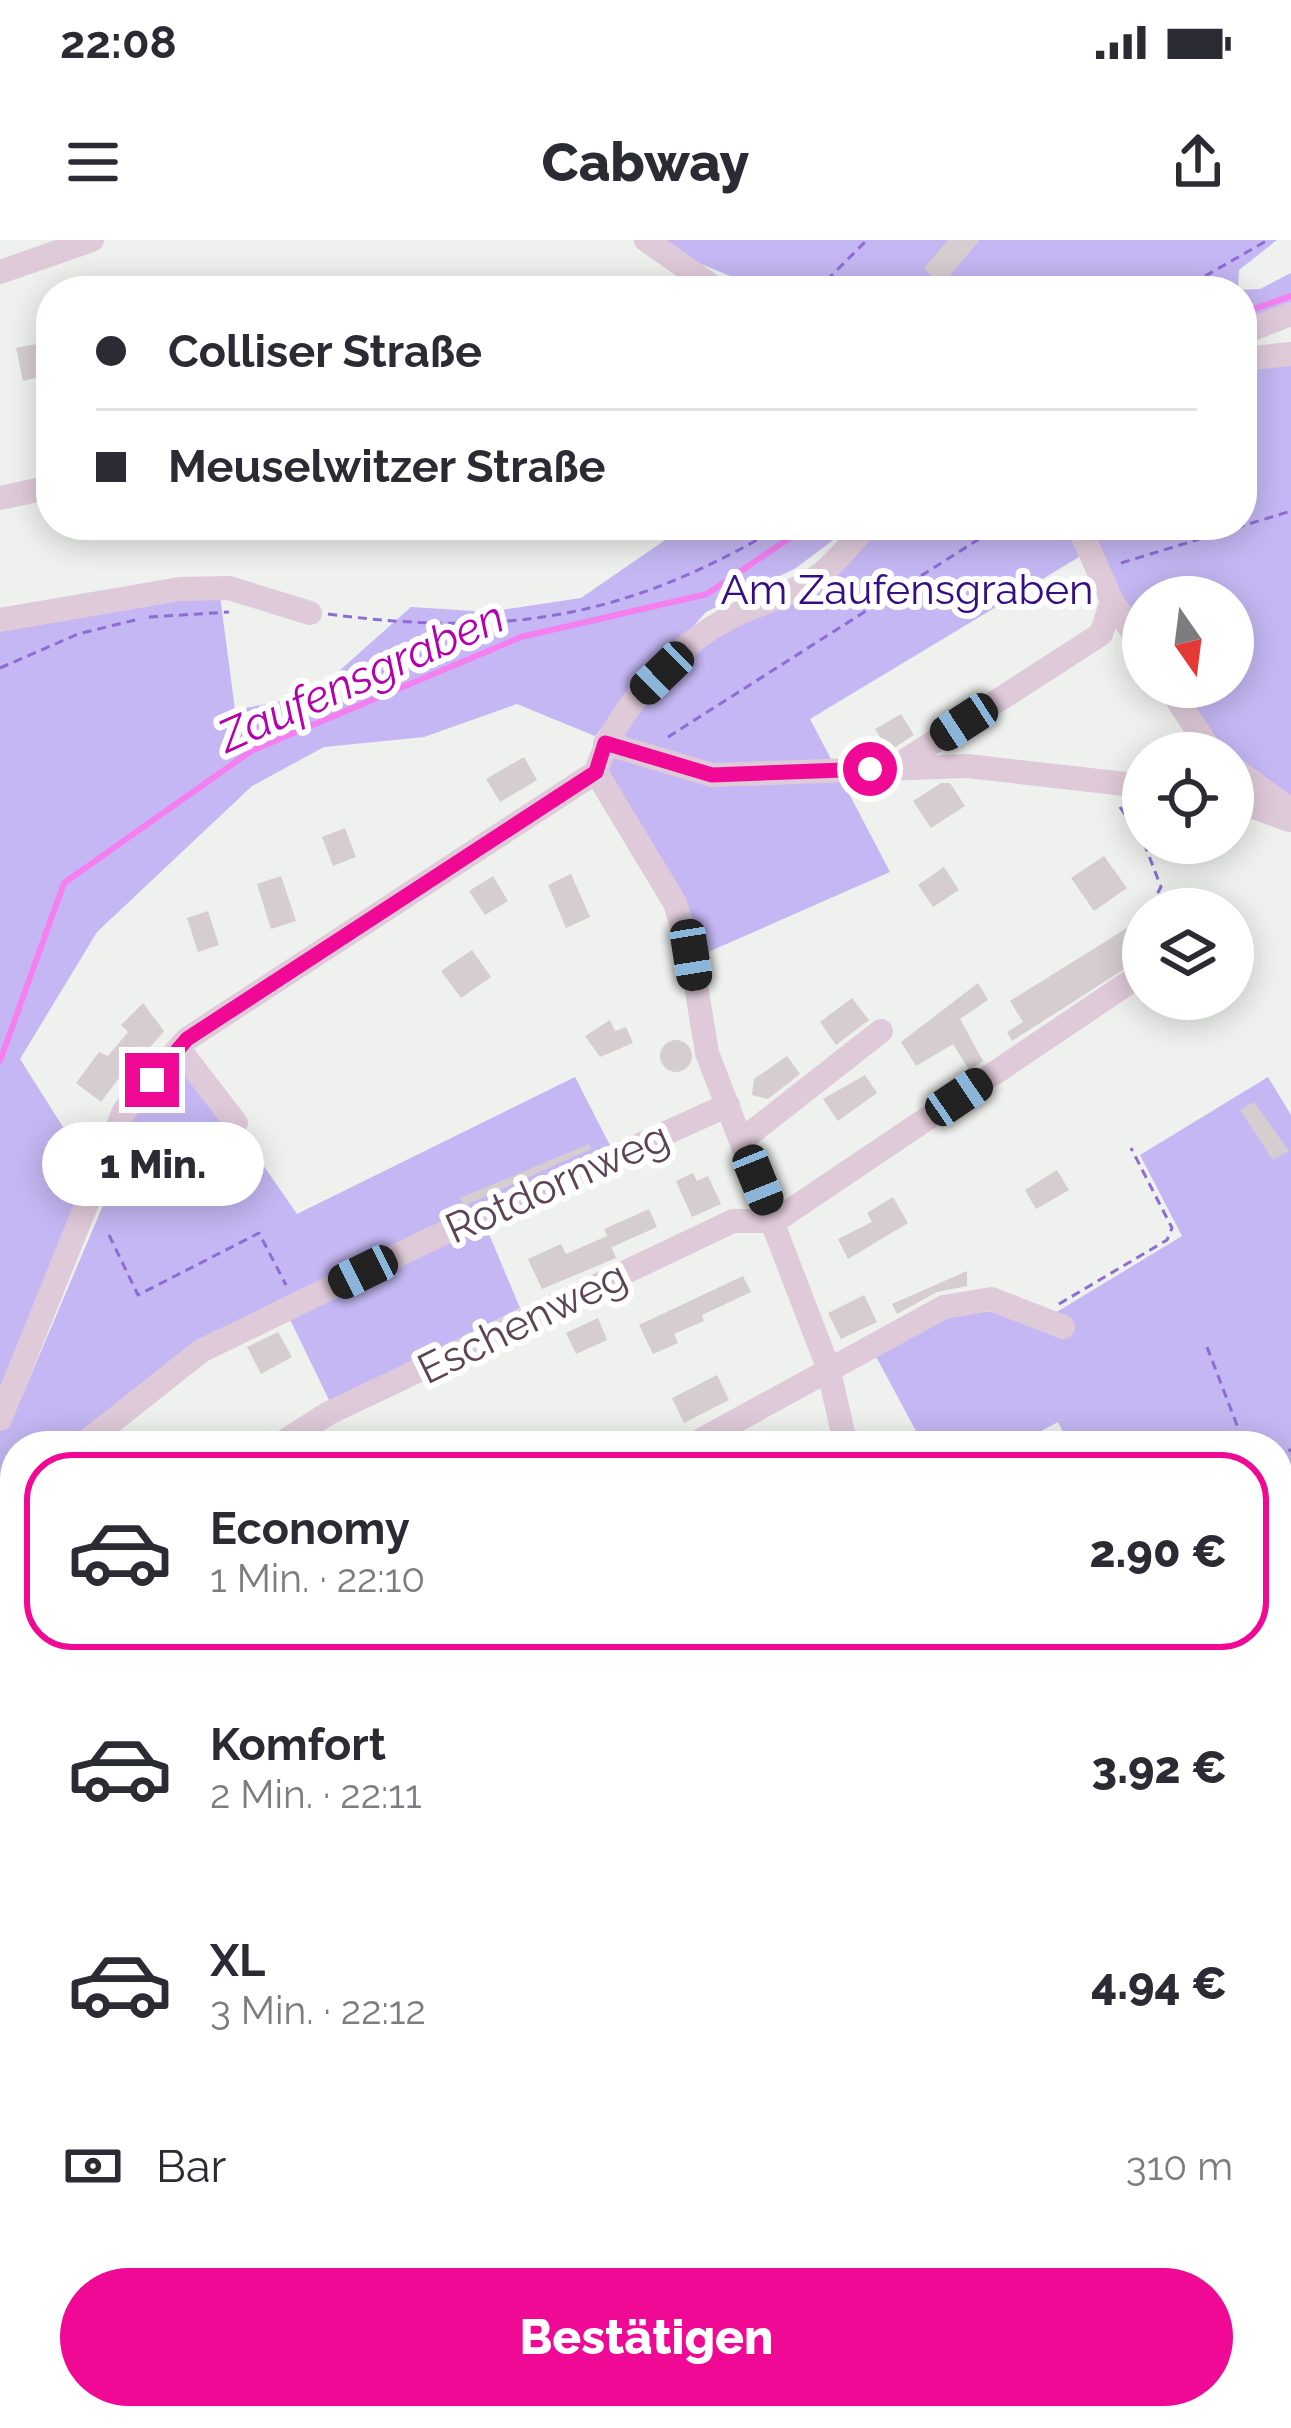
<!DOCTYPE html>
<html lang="de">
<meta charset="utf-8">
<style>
body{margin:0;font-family:Raleway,sans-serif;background:#f7f7f7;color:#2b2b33;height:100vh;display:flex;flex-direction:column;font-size:45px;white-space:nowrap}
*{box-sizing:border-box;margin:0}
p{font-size:39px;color:#7c7c81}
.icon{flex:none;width:66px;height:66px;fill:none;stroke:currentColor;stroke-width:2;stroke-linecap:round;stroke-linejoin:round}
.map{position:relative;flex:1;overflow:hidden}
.panel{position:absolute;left:0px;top:1191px;width:1293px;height:999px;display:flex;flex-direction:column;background:#fff;border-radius:48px 48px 0 0;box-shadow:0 6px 30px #0003}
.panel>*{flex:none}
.banner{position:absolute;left:36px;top:36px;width:1221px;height:264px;border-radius:48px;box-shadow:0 6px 30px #0003;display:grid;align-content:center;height:264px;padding:0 60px;background:#fff}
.needle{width:78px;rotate:166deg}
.controls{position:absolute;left:1122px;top:336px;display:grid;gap:24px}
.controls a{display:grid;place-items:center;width:132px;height:132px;border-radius:50%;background:#fff;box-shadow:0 6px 30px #0003;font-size:60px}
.end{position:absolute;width:54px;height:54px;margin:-27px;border:15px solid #ef0995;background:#fff;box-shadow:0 0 0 6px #fff}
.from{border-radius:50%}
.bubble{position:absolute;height:84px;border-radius:42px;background:#fff;box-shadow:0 6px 30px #0003;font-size:39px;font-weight:800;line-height:84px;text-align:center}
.car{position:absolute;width:36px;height:72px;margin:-36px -18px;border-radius:15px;box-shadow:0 0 9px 3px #0007;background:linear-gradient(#222 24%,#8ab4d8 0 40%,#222 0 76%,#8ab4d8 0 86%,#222 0)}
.banner b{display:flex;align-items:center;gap:42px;height:114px;font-size:45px}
.banner b+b{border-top:3px solid #e1e1e2}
.banner i{width:30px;height:30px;background:#2b2b33}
ul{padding:21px 0 0;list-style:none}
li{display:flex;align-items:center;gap:36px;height:198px;margin:0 24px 18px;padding:0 36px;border:6px solid transparent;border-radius:48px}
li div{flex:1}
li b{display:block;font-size:45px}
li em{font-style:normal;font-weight:800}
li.active{border-color:#ef0995}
li>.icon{width:108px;height:108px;stroke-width:1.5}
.pay{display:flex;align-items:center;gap:30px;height:132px;padding:0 60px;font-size:45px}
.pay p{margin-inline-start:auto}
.primary-button{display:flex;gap:24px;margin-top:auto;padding:24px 60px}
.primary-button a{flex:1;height:138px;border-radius:72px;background:#ef0995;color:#fff;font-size:48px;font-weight:800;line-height:138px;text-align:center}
.status{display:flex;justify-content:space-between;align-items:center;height:84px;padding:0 60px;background:#fff;direction:ltr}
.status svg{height:33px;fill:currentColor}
header{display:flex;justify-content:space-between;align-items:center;height:156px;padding:0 60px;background:#fff;font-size:54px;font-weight:800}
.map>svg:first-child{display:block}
.green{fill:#c4b7f3}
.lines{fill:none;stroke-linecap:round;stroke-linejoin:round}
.stream{stroke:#f480f0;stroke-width:6}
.building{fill:#d6cdd0}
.path{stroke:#8f6cd4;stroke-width:3;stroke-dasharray:9 6;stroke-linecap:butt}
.minor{stroke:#dfcad9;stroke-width:24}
.route{stroke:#ef0995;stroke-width:15}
.labels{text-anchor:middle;stroke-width:12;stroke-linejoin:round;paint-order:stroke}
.park-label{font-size:42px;fill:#350e84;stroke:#fff}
.street-label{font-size:42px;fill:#5d4455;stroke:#fff}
.water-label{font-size:45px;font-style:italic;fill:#b400ad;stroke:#fff}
</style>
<div class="status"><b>22:08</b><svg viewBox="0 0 49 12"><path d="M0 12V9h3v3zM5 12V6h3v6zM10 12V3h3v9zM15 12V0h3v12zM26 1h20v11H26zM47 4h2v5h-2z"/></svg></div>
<header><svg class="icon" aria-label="menu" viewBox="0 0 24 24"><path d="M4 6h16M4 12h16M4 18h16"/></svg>Cabway<svg class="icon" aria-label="share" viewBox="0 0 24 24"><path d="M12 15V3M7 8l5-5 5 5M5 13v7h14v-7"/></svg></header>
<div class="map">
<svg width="1291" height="2188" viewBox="0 0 1291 2188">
<rect width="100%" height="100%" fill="#eef1ed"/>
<path class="green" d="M657,0H1277L1239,30L1238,50L1260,49L1291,33V63L1242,82V51H767L684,17Z
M1291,121V563L1207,493L1175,447H1233V357H1143V398L1081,285H1242V126Z
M687,285H853L796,328L706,372L595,496L517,464L424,497L324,507L252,546L97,692L20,819L92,933L0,1162V387L151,360L220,356L235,470L312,455L411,367L489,372L581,358Z
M879,285H1069L1079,317L810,479L890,632L699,716L605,527C629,438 803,338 879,285Z
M186,814L297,974L575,837L620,925L486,987L520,1068L331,1164L280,1059L195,1107L69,1206H15V1250L0,1262V1164L17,1168L107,956L136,870Z
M1268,837L1291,875V1544L1278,1547V1206H1070L1058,1182L1013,1206H924L872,1109L958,1070L1050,1076L1182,996L1140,915Z
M0,1299L15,1307V2131H0Z
M822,2175H1066L1067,2188H830Z"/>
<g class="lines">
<path class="stream" d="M1242,73L1291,56
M0,821L64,643L251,511L521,397L707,354L809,285"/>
</g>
<path class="building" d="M948,0H980L941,46L924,28Z
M51,101V134L23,141L16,108Z
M901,474L914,495L889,511L875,489Z
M524,517L537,540L500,562L486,539Z
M941,543H950L965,566L931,588L913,561Z
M345,588L356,617L333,626L322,597Z
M1104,616L1127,648L1094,671L1071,638Z
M944,627L959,650L933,667L918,645Z
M571,634L590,677L566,688L548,645Z
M281,636L296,681L271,689L257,644Z
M493,636L508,661L485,675L469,651Z
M208,671L219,705L198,712L187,678Z
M1143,678V717L1012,801L1007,792L1023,782L1010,761Z
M472,710L491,737L461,758L441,731Z
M978,743L988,760L960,779L983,821L969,830L953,804L916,826L901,802Z
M852,758L869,780L836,805L820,782Z
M143,763L164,791L147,811L143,806L101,862L76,843L99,812L108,816L128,792L121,785Z
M610,780L615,791L626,787L633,803L600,817L585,796Z
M660 816a16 16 0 1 1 32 0a16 16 0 1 1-32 0Z
M787,816L800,834L768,859L752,855L754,839Z
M865,835L877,853L838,881L823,859Z
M1254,862L1289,911L1273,920L1240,870Z
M589,904L591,909L464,966L460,958Z
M1057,930L1069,950L1036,969L1025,950Z
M693,933L697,941L708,936L721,964L692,977L676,941Z
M893,957L908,983L848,1019L838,999L872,982L867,973Z
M649,969L657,987L612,1007L604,989Z
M607,996L616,1018L542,1049L528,1019L561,1004L566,1014Z
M967,1031V1046L937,1052L897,1074L892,1064Z
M743,1036L751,1052L702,1075L704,1081L674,1094L678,1103L653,1114L639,1085Z
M864,1055L877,1082L841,1099L828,1073Z
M598,1078L607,1100L576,1114L566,1093Z
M278,1092L292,1117L261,1134L247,1107Z
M717,1135L729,1160L684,1183L672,1158Z"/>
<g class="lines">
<path class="path" d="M816,51L867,0
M1179,51L1268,0
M1121,323L1291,271
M328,374C508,398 627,378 783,285
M149,377L229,372
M0,428L78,394L139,379
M668,497L1001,285
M1120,567L1142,601
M1144,603L1161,647L1152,663L1156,669
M109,995L138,1055L259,993L286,1045
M1059,1064L1167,1000L1172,988L1131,908
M1207,1107L1245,1206
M1278,1222L1291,1209
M1278,1320L1282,1328
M0,1813L15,1786
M0,2144L15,2058
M0,2146L15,2147
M892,2175L898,2188
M1006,2175V2188
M0,2185L35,2188
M81,2188L142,2175"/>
<path class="minor" d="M646,0L719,51
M0,32L92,0
M1242,93L1291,74
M1242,119L1291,114
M0,258L51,247
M1078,285L1112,361L1143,408
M0,380L180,349L229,348L310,373
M1169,447L1212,513
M605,503L712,535L967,526L1143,546
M898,525L1101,394L1112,361
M1233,528L1291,570
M596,532L675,663L691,715L707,813L828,1127L846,1206
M1233,559L1289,580
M179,809L236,883
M742,900L881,791
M0,1179L124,871L187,799L596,532C615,470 675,405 733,376C760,363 792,354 817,337C836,324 851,301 869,285
M81,1206L201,1111L429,1000L728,865
M277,1206L329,1173L733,981H775L1143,733
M690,1206L944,1067L991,1059L1063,1087
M0,1270L15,1258
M468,2175L534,2188
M568,2175L577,2188
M808,2175L815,2188
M1074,2175V2188
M424,2188L426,2175
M1236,2188L1237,2175"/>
</g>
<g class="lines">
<path class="route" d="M152,840L187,799L596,532L605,503L712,535L870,529"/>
</g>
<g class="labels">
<g class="park-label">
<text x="907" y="364">Am Zaufensgraben</text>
</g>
<g class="street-label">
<text transform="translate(557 942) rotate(-24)" y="15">Rotdornweg</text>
<text transform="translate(522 1082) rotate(-26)" y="15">Eschenweg</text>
</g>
<g class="water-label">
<text transform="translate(361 436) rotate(-24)" y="16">Zaufensgraben</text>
</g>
</g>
</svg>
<div class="controls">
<a><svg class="needle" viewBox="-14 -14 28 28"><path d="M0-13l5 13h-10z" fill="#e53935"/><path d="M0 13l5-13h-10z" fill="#7c7c81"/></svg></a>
<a><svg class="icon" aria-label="locate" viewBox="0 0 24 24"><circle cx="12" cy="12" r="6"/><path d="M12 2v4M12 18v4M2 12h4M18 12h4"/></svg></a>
<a><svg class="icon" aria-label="layers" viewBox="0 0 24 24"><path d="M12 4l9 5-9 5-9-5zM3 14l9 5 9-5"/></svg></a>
</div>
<i class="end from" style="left:870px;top:529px"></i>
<i class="end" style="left:152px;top:840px"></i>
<div class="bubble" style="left:42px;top:882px;width:222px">1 Min.</div>
<i class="car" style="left:662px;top:433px;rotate:226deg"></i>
<i class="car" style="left:964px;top:482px;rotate:237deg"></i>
<i class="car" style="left:691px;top:715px;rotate:171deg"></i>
<i class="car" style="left:959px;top:857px;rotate:56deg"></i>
<i class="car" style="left:758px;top:940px;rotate:158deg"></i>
<i class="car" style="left:363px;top:1032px;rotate:244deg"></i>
<div class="banner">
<b><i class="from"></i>Colliser Straße</b>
<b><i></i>Meuselwitzer Straße</b>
</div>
<section class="panel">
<ul>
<li class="active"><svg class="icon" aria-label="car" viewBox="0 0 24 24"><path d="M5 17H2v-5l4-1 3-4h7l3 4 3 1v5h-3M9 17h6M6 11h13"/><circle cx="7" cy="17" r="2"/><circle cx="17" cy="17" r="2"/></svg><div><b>Economy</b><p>1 Min. · 22:10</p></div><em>2.90 €</em></li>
<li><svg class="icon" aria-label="car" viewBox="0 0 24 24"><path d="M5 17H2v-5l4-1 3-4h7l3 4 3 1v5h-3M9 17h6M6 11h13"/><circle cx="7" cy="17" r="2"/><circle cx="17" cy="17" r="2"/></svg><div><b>Komfort</b><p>2 Min. · 22:11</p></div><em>3.92 €</em></li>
<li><svg class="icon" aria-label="car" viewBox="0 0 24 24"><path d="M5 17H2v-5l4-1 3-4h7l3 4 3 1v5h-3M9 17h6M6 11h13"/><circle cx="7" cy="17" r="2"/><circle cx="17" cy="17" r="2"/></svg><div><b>XL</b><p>3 Min. · 22:12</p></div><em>4.94 €</em></li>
</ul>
<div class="pay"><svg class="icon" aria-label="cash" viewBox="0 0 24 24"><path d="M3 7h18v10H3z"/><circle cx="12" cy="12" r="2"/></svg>Bar<p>310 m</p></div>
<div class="primary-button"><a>Bestätigen</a></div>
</section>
</div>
